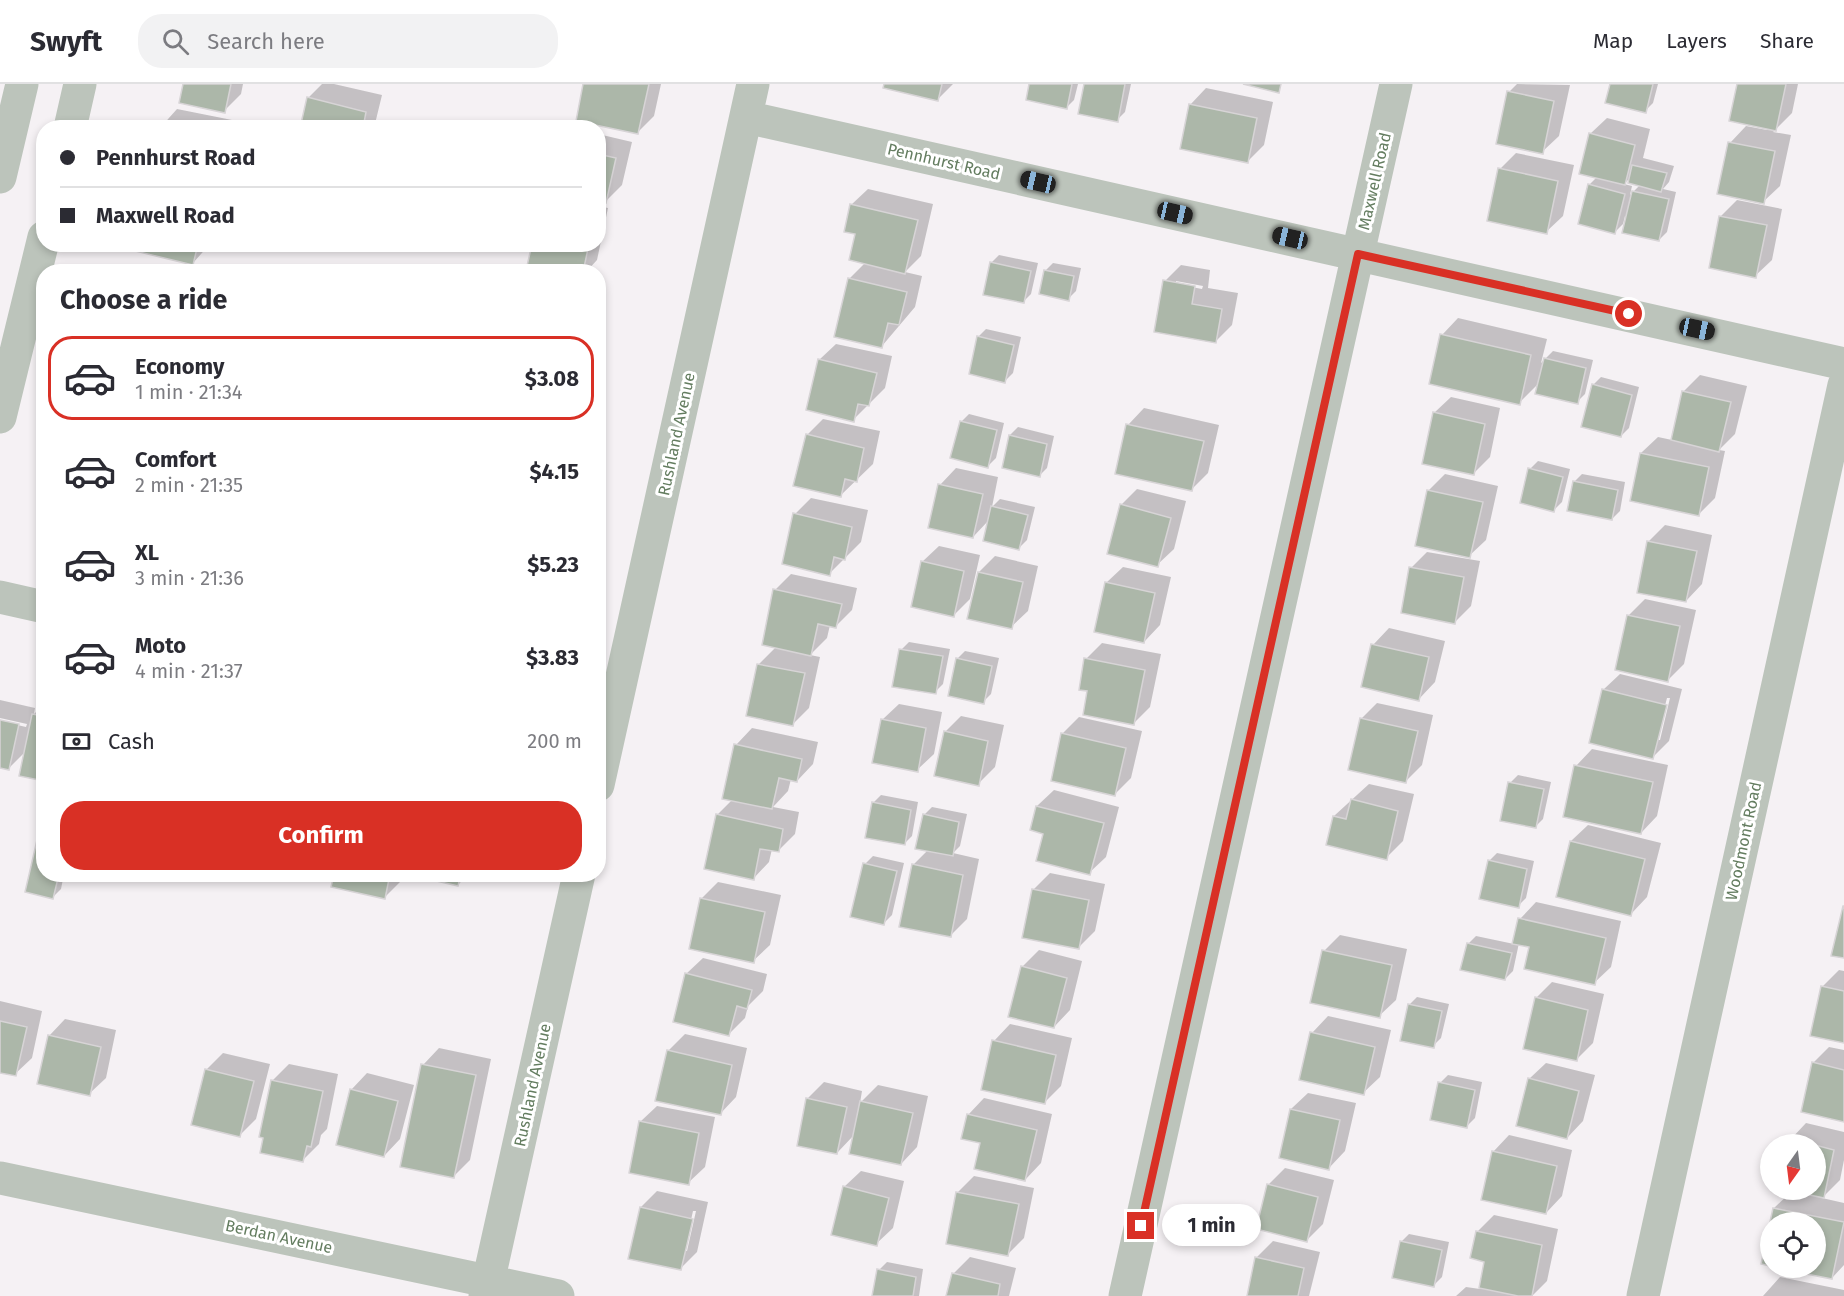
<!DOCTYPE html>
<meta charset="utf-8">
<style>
body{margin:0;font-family:"Fira Sans",sans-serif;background:#f2f2f3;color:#2b2b33;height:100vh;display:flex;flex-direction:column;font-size:22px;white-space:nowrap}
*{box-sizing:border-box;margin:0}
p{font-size:20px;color:#7c7c81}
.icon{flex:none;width:33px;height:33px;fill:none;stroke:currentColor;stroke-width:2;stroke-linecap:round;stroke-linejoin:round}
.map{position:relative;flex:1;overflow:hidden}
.sheet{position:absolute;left:36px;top:180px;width:570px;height:618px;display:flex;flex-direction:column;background:#fff;border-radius:24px;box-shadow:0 3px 9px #0003}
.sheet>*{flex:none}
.top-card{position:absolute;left:36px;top:36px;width:570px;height:132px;border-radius:24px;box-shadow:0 3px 9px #0003;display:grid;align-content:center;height:132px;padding:0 24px;background:#fff}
.needle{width:39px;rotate:194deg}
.tools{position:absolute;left:1760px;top:1050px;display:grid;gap:12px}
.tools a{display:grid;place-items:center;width:66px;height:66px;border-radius:50%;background:#fff;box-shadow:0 3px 9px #0003;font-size:30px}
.end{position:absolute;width:27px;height:27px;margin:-14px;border:8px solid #d93025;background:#fff;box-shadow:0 0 0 3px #fff}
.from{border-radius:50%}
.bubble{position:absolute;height:42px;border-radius:21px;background:#fff;box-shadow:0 3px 9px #0003;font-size:20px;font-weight:700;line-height:42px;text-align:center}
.car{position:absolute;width:18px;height:36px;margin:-18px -9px;border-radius:8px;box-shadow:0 0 4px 2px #0007;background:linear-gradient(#222 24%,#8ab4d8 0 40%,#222 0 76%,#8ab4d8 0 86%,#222 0)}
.top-card b{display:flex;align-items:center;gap:21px;height:57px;font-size:22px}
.top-card b+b{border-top:2px solid #e1e1e2}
.top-card i{width:15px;height:15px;background:#2b2b33}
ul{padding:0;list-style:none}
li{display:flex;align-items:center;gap:18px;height:84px;margin:0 12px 9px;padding:0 12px;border:3px solid transparent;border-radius:24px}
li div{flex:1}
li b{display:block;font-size:22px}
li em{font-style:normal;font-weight:700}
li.on{border-color:#d93025}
li>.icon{width:54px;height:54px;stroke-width:1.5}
h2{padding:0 24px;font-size:27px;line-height:72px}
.pay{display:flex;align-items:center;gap:15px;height:66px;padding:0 24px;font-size:22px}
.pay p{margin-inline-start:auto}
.action{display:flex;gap:12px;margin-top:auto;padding:12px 24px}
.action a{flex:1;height:69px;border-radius:24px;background:#d93025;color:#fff;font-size:24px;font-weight:700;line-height:69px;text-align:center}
header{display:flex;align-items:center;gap:36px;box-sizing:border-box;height:84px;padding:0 30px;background:#fff;border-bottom:2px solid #e1e1e2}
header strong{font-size:28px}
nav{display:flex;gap:33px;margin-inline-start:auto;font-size:21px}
.search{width:420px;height:54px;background:#f2f2f3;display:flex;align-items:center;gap:15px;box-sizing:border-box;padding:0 21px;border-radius:24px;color:#7c7c81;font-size:22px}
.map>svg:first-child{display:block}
.shadow{fill:#0003;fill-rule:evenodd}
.building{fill:#acb7a9;stroke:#d7d4d6;stroke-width:1.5}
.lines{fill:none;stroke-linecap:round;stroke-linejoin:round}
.street{stroke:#bcc4bb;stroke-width:33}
.route{stroke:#d93025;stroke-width:8}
.labels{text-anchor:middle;stroke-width:6;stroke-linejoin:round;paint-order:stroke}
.street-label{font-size:16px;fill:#647d60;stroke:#fff}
</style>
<header>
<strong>Swyft</strong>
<div class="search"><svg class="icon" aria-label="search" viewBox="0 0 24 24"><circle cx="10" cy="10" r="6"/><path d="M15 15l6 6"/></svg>Search here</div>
<nav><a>Map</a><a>Layers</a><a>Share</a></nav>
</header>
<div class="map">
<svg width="1844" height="1212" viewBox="0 0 1844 1212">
<rect width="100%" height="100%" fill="#f5f1f4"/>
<path class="shadow" d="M184,0H243L241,10L224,27Z
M322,0H334L382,11L374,44H302L308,14Z
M585,0H661L654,32L637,49Z
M885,0H953L938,15Z
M1031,0H1078L1074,16L1066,24Z
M1086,0H1131L1125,28L1117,36Z
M1517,0L1570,1L1559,52L1542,68L1509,8Z
M1611,0H1658L1653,19L1645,27Z
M1738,0H1798L1792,29L1773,48L1791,51L1780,102L1763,118L1730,59L1746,42L1767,46V43Z
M1206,4L1273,18L1264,61L1248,77L1190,21Z
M177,25L237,37L236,44H160Z
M1607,34L1650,45L1643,74L1674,82L1669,98L1663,105L1676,108L1667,148L1659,156L1625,132L1623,140L1615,148L1589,101L1597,93L1590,50ZM1631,93L1640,101L1630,111L1632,102L1624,100Z
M551,39L569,44H547Z
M598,50L632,58L622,101L606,117L598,115Z
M1516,69L1574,81L1563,132L1546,148L1500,85Z
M868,105L933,120L921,172L905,188L922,192L915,223L882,262L849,195L865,179L851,121Z
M1737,116L1782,125L1772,176L1755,192L1721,132Z
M598,122L608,124L597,176L586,188H558L533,160H598Z
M134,160H210L193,179Z
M999,171L1038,179L1031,210L1023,218L991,179Z
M1053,179L1081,184L1076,207L1068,215L1045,187Z
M1181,181L1210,186L1208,204L1238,209L1232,241L1216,257L1165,197ZM1176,197L1203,202L1202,205L1176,200Z
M137,183L155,188H132Z
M448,184L464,188H445Z
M1458,234L1547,255L1541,279L1553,267L1593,276L1585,310L1577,318L1539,299L1519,319L1442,251Z
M986,245L1021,253L1013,289L1005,297L978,253Z
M836,260L892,272L885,304L853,336L819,276Z
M1700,291L1747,302L1735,350L1719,366L1725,367L1715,414L1698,431L1641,369L1658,353L1672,356L1684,307Z
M1601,293L1639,303L1629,344L1621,352L1593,301Z
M1451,313L1500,324L1490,373L1473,390L1434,329Z
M1144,324L1219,341L1208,389L1192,405L1128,341Z
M969,330L1004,339L996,374L988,382L961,338Z
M823,335L880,347L873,380L841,411L807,351Z
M1018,343L1054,352L1047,384L1039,392L1010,351Z
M1538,377L1570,385L1562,418L1554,426L1530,385Z
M956,384L998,393L992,423L1000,415L1035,423L1027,456L1019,464L989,436L973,453L940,401Z
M1445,390L1498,402L1486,456L1469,472L1428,407Z
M1582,390L1625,398L1620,427L1612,435L1574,398Z
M1137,405L1186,417L1174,465L1157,481L1121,421Z
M811,414L868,426L861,458L829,490L795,430Z
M1665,441L1712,451L1702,500L1686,517L1639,508L1649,457Z
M939,462L980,471L970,515L954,531L922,478Z
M1427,468L1480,477L1471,522L1454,539L1411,484Z
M995,472L1038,482L1028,527L1011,543L977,490Z
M1123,483L1171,493L1160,541L1144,558L1106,499Z
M791,490L857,504L852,526L836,542L830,541L827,554L810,571L820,573L809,624L793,640L748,630L759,580L777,562L775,506Z
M1645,515L1696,526L1684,580L1668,596L1617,585L1629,531Z
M1389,544L1445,557L1435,598L1419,615L1373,561Z
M909,558L950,565L943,600L935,608L901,566Z
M1102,559L1161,570L1150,623L1134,639L1089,606L1086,575Z
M965,567L999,574L991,610L983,618L957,575Z
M1620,590L1682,605L1669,657L1653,673L1603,606ZM1667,614H1670L1660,656H1656Z
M0,616L35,624L34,630L44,620V696L25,668L9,684L0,682V637L26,643L27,640L0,634Z
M1377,619L1433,631L1422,681L1406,697L1361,635Z
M899,620L942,628L934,670L917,686L882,636Z
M961,632L1004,641L995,683L978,700L945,648Z
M1079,633L1142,647L1131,694L1115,710L1062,650Z
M752,644L818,658L813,680L797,697L791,695L788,707L773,723L799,728L795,750L778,767L772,765L769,778L753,795L717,731L732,716L736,661Z
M1592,665L1668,681L1657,732L1641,749L1576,682Z
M1518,691L1551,698L1543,735L1535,743L1510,699Z
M1369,700L1414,710L1403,757L1386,774L1334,732Z
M1054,706L1119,723L1106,773L1089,789L1045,749L1032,745L1037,722Z
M881,711L918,718L912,752L904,760L873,719Z
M932,723L967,730L960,762L953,769L979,775L967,835L950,852L913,781L928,766L924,731Z
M1588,741L1661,759L1647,813L1631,830L1558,812L1571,757Z
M44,742V790H64L61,805L53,813L27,807Z
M1497,769L1534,777L1526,814L1518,822L1489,777Z
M873,772L904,779L892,831L884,839L865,780Z
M1050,789L1105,800L1095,847L1079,863L1033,806Z
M335,790H402L401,797L384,814Z
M412,790H468L458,801Z
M718,798L781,811L770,861L753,877L691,864L702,814Z
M1536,818L1621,837L1611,883L1594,899L1531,862L1519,859L1513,887L1505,895L1468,860L1476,852L1514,860L1520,835Z
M1340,851L1407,865L1396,916L1379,932L1324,867Z
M1039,866L1082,877L1070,926L1054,943L1022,883Z
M703,874L767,890L763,907L748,922L745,934L729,950L686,890Z
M1839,886L1844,887V958L1823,902Z
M1552,898L1604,910L1593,959L1576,976L1536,914Z
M1417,913L1449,920L1441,954L1433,962L1409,921Z
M0,917L42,927L32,974L15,990L0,987Z
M1328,932L1391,946L1380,993L1363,1009L1312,949Z
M65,935L116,946L106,994L89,1010L49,952Z
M1010,940L1072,954L1061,1002L1044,1019L994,957Z
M685,950L747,964L736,1013L720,1030L668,967Z
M1829,963L1844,966V1036L1813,979Z
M439,964L491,975L470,1076L453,1093L423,981Z
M223,969L270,980L256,1035L240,1051L193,1040L207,985Z
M1546,979L1595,991L1583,1037L1567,1054L1529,995Z
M289,980L338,990L327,1045L321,1051L319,1060L303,1076L272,997Z
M367,989L414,1001L400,1055L384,1072L351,1006Z
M1448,991L1482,998L1475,1034L1467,1042L1440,999Z
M824,998L862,1007L860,1019L878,1001L928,1012L917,1063L901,1080L854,1051L837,1069L807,1015Z
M1308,1009L1356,1019L1345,1067L1329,1084L1291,1025Z
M984,1014L1052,1030L1041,1079L1025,1096L982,1058L968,1031Z
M657,1022L715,1033L705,1083L688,1099L640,1038Z
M1806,1039L1844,1048V1076L1840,1096L1822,1114L1844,1119V1181L1832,1194L1783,1184H1815V1138H1771L1774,1124L1793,1106H1815V1060H1789L1790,1056Z
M1509,1051L1572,1066L1562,1112L1546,1129L1493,1068Z
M1285,1084L1334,1096L1323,1140L1306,1157L1268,1101Z
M861,1087L904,1097L893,1144L876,1160L844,1103Z
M974,1092L1034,1104L1024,1154L1008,1170L958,1108Z
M657,1107L708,1118L697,1168L681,1184L641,1123ZM693,1127H696L687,1167H684Z
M1494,1131L1558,1145L1547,1197L1532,1212H1456L1466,1203L1480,1205L1486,1176L1477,1148Z
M1409,1150L1449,1158L1442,1193L1434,1201L1401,1158Z
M1273,1157L1320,1168L1309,1212H1248L1256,1174Z
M970,1173L1016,1184L1009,1212H948L954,1189Z
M887,1178L923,1185L919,1212H874L879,1186Z
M1780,1193L1844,1206V1212H1763Z"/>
<path class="building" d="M183,0H231L225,29L179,19Z
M583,0H649L638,50L576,37Z
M884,0H942L938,17L883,4Z
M1029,0H1072L1067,25L1026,16Z
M1084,0H1125L1118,38L1078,30Z
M1243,0H1281L1279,9Z
M1610,0H1653L1646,29L1605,19Z
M1737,0H1786L1776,47L1729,37Z
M1507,7L1554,17L1543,70L1496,60Z
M307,13L366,28L363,44H300Z
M1189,20L1257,34L1248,79L1180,65Z
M1589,49L1635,61L1625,101L1579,90Z
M1728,58L1775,67L1764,120L1717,110Z
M598,70L616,74L606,119L598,117Z
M1632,81L1667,89L1661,108L1628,99Z
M1498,84L1558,97L1547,150L1487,137Z
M1588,100L1625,110L1615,150L1578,140Z
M1632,107L1669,115L1659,157L1622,149Z
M850,120L918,136L905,190L849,176L855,150L844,148Z
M1719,132L1767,141L1756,194L1709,184Z
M132,160H198L193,181L131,166Z
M532,160H589L583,188H551L527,182Z
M990,178L1031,187L1024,219L983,211Z
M1044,186L1074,192L1069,217L1039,210Z
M848,194L907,208L899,241L888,239L882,264L834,253Z
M1163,196L1195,202L1192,220L1222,225L1216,259L1154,248Z
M1440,250L1531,271L1520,321L1429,300Z
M977,252L1014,261L1005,299L969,290Z
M1544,274L1586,284L1578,320L1535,310Z
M818,275L877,289L869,322L858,320L854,338L806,326Z
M1592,300L1632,311L1621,353L1581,343Z
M1682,307L1731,318L1719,368L1671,356Z
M1433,328L1485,340L1474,391L1422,380Z
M960,337L997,346L988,384L950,374Z
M1126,340L1204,357L1192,407L1115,390Z
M806,350L864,364L857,398L845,395L841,413L793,402Z
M1009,351L1047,360L1040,393L1002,384Z
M1640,369L1709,383L1699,432L1630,417Z
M1528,384L1563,393L1554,428L1520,419Z
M1573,397L1618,406L1612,436L1567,427Z
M938,400L983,410L973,454L928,444Z
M1427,406L1483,418L1470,474L1415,462Z
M1120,420L1171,434L1158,483L1107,470Z
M991,422L1028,431L1019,466L983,457Z
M793,429L852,443L845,476L834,473L830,492L782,480Z
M1647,457L1697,467L1686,518L1637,509Z
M921,477L964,487L954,533L911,523Z
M1409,483L1464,493L1455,540L1401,529Z
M978,488L1023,498L1012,545L967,535Z
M1105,498L1155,509L1144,559L1094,548Z
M773,505L842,520L836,544L818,540L811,572L762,561Z
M1627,531L1680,542L1668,598L1615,586Z
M1371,560L1429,573L1419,617L1361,603Z
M899,565L943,572L936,610L892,603Z
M956,574L992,582L984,620L948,612Z
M1084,574L1145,586L1134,641L1083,631L1087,607L1079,606Z
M757,580L805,589L793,642L746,632Z
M1602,605L1667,621L1653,675L1589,659Z
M32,630L44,632V697L19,692Z
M1360,634L1418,647L1406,699L1348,686Z
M881,635L926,644L918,688L872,679Z
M0,636L19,640L9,686L0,684Z
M944,647L988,657L979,702L934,692Z
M1061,649L1126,664L1115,712L1051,697Z
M734,660L802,675L797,698L779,694L772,725L722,715Z
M1574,681L1653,698L1641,750L1563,733Z
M1508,698L1544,705L1536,744L1500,737Z
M1351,715L1398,727L1387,776L1326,761L1333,732L1346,735Z
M872,718L911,726L905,761L865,754Z
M1036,722L1104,739L1090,791L1036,777L1043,750L1030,746Z
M716,730L783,745L779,768L760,765L754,796L704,785Z
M923,730L959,738L953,772L915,765Z
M40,743L44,744V790H59L53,815L25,808Z
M1570,757L1645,775L1631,832L1556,813Z
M1488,776L1527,785L1519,824L1479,815Z
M863,779L897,787L884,841L850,833Z
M912,780L963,791L951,853L899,843Z
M334,790H390L385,815L331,803Z
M407,790H461L458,802Z
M1032,805L1089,816L1079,865L1022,854Z
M700,814L765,828L754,879L689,865Z
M1843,822H1844V874L1831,872Z
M1518,834L1606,854L1595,901L1524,885L1529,863L1512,860Z
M1467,859L1512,869L1505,896L1460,886Z
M1322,866L1392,881L1380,934L1310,919Z
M1021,882L1067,894L1054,944L1008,933Z
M685,889L752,906L747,925L737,922L729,952L673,938Z
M1821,902L1844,907V959L1810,952Z
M1535,913L1588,926L1577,977L1523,965Z
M1408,920L1442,927L1434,964L1400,957Z
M0,937L27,943L16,992L0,989Z
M1310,948L1375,963L1364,1011L1299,996Z
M48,951L101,963L90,1012L37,1000Z
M992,956L1056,971L1045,1020L981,1006Z
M667,966L732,981L721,1031L655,1017Z
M1812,978L1844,986V1038L1801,1028Z
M421,980L476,991L454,1094L400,1083Z
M205,985L254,997L240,1053L191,1041Z
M1528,994L1579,1007L1567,1055L1516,1042Z
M271,996L323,1007L311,1063L307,1062L303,1078L260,1069L263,1054L259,1053Z
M1438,998L1475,1006L1467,1044L1430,1036Z
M350,1005L398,1017L384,1073L336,1061Z
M806,1014L847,1023L837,1070L797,1062Z
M860,1017L913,1029L901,1081L849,1070Z
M1290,1025L1340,1036L1329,1086L1279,1074Z
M967,1030L1037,1046L1025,1097L974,1085L980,1059L961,1055Z
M639,1037L699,1049L689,1101L629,1089Z
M1815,1061L1834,1066L1824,1114L1786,1106H1815Z
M1492,1067L1557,1082L1546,1130L1481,1116Z
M1267,1100L1318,1113L1307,1158L1256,1145Z
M843,1102L889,1114L877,1162L831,1151Z
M956,1108L1019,1120L1008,1172L946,1160Z
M640,1123L693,1135L681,1186L628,1175Z
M1773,1124L1844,1138L1832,1195L1776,1184H1815V1138H1770V1182L1761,1180Z
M1476,1147L1542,1161L1532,1212H1518L1479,1204L1484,1178L1470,1174Z
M1400,1157L1442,1166L1434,1203L1392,1194Z
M1255,1173L1304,1184L1298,1212H1247Z
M877,1185L916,1193L913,1212H872Z
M952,1189L1000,1200L998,1212H946Z"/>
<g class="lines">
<path class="street" d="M746,33L1844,280
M70,44L80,0
M0,93L22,0
M0,333L44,153
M0,513L44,523
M598,701L753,0
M0,1094L558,1212
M485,1212L579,790
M1125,1212L1396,0
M1643,1212L1844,301"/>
</g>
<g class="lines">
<path class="route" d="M1141,1142L1358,170L1629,230"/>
</g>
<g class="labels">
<g class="street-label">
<text transform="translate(944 77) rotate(13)" y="6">Pennhurst Road</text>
<text transform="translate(1374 97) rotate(-77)" y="6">Maxwell Road</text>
<text transform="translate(676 350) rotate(-78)" y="6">Rushland Avenue</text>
<text transform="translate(1743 757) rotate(-78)" y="6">Woodmont Road</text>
<text transform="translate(532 1001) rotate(-78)" y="6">Rushland Avenue</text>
<text transform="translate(279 1152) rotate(12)" y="6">Berdan Avenue</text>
</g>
</g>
</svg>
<div class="tools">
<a><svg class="needle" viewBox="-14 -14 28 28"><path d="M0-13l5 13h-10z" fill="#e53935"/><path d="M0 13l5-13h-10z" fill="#7c7c81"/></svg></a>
<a><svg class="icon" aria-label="locate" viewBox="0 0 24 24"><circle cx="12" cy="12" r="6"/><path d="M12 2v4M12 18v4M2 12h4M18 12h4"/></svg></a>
</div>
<i class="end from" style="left:1629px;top:230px"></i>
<i class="end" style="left:1141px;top:1142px"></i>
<div class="bubble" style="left:1162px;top:1120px;width:99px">1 min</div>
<i class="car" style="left:1038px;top:98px;rotate:283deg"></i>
<i class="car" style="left:1175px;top:129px;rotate:103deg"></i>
<i class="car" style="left:1290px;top:154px;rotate:283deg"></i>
<i class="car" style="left:1697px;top:245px;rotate:102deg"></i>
<div class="top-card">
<b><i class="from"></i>Pennhurst Road</b>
<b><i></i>Maxwell Road</b>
</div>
<section class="sheet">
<h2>Choose a ride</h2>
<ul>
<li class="on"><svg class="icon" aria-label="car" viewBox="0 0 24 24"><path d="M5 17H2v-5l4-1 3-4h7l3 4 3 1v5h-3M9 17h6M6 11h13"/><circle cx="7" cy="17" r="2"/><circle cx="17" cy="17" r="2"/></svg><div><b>Economy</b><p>1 min · 21:34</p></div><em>$3.08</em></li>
<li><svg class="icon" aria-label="car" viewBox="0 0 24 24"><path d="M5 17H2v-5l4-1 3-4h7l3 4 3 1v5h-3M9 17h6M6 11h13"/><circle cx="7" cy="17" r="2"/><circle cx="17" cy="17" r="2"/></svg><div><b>Comfort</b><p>2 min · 21:35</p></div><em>$4.15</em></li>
<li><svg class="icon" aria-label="car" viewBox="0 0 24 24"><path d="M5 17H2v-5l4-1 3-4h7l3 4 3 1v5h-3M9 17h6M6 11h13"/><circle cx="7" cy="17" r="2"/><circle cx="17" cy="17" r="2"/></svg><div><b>XL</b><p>3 min · 21:36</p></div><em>$5.23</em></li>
<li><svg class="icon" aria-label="car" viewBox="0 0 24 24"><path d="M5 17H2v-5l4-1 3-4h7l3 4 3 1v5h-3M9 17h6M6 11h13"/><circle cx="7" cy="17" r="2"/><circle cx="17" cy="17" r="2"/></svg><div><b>Moto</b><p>4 min · 21:37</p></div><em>$3.83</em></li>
</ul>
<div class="pay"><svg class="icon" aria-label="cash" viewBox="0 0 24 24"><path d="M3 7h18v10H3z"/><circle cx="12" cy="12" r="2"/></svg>Cash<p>200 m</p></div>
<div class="action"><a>Confirm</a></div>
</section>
</div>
